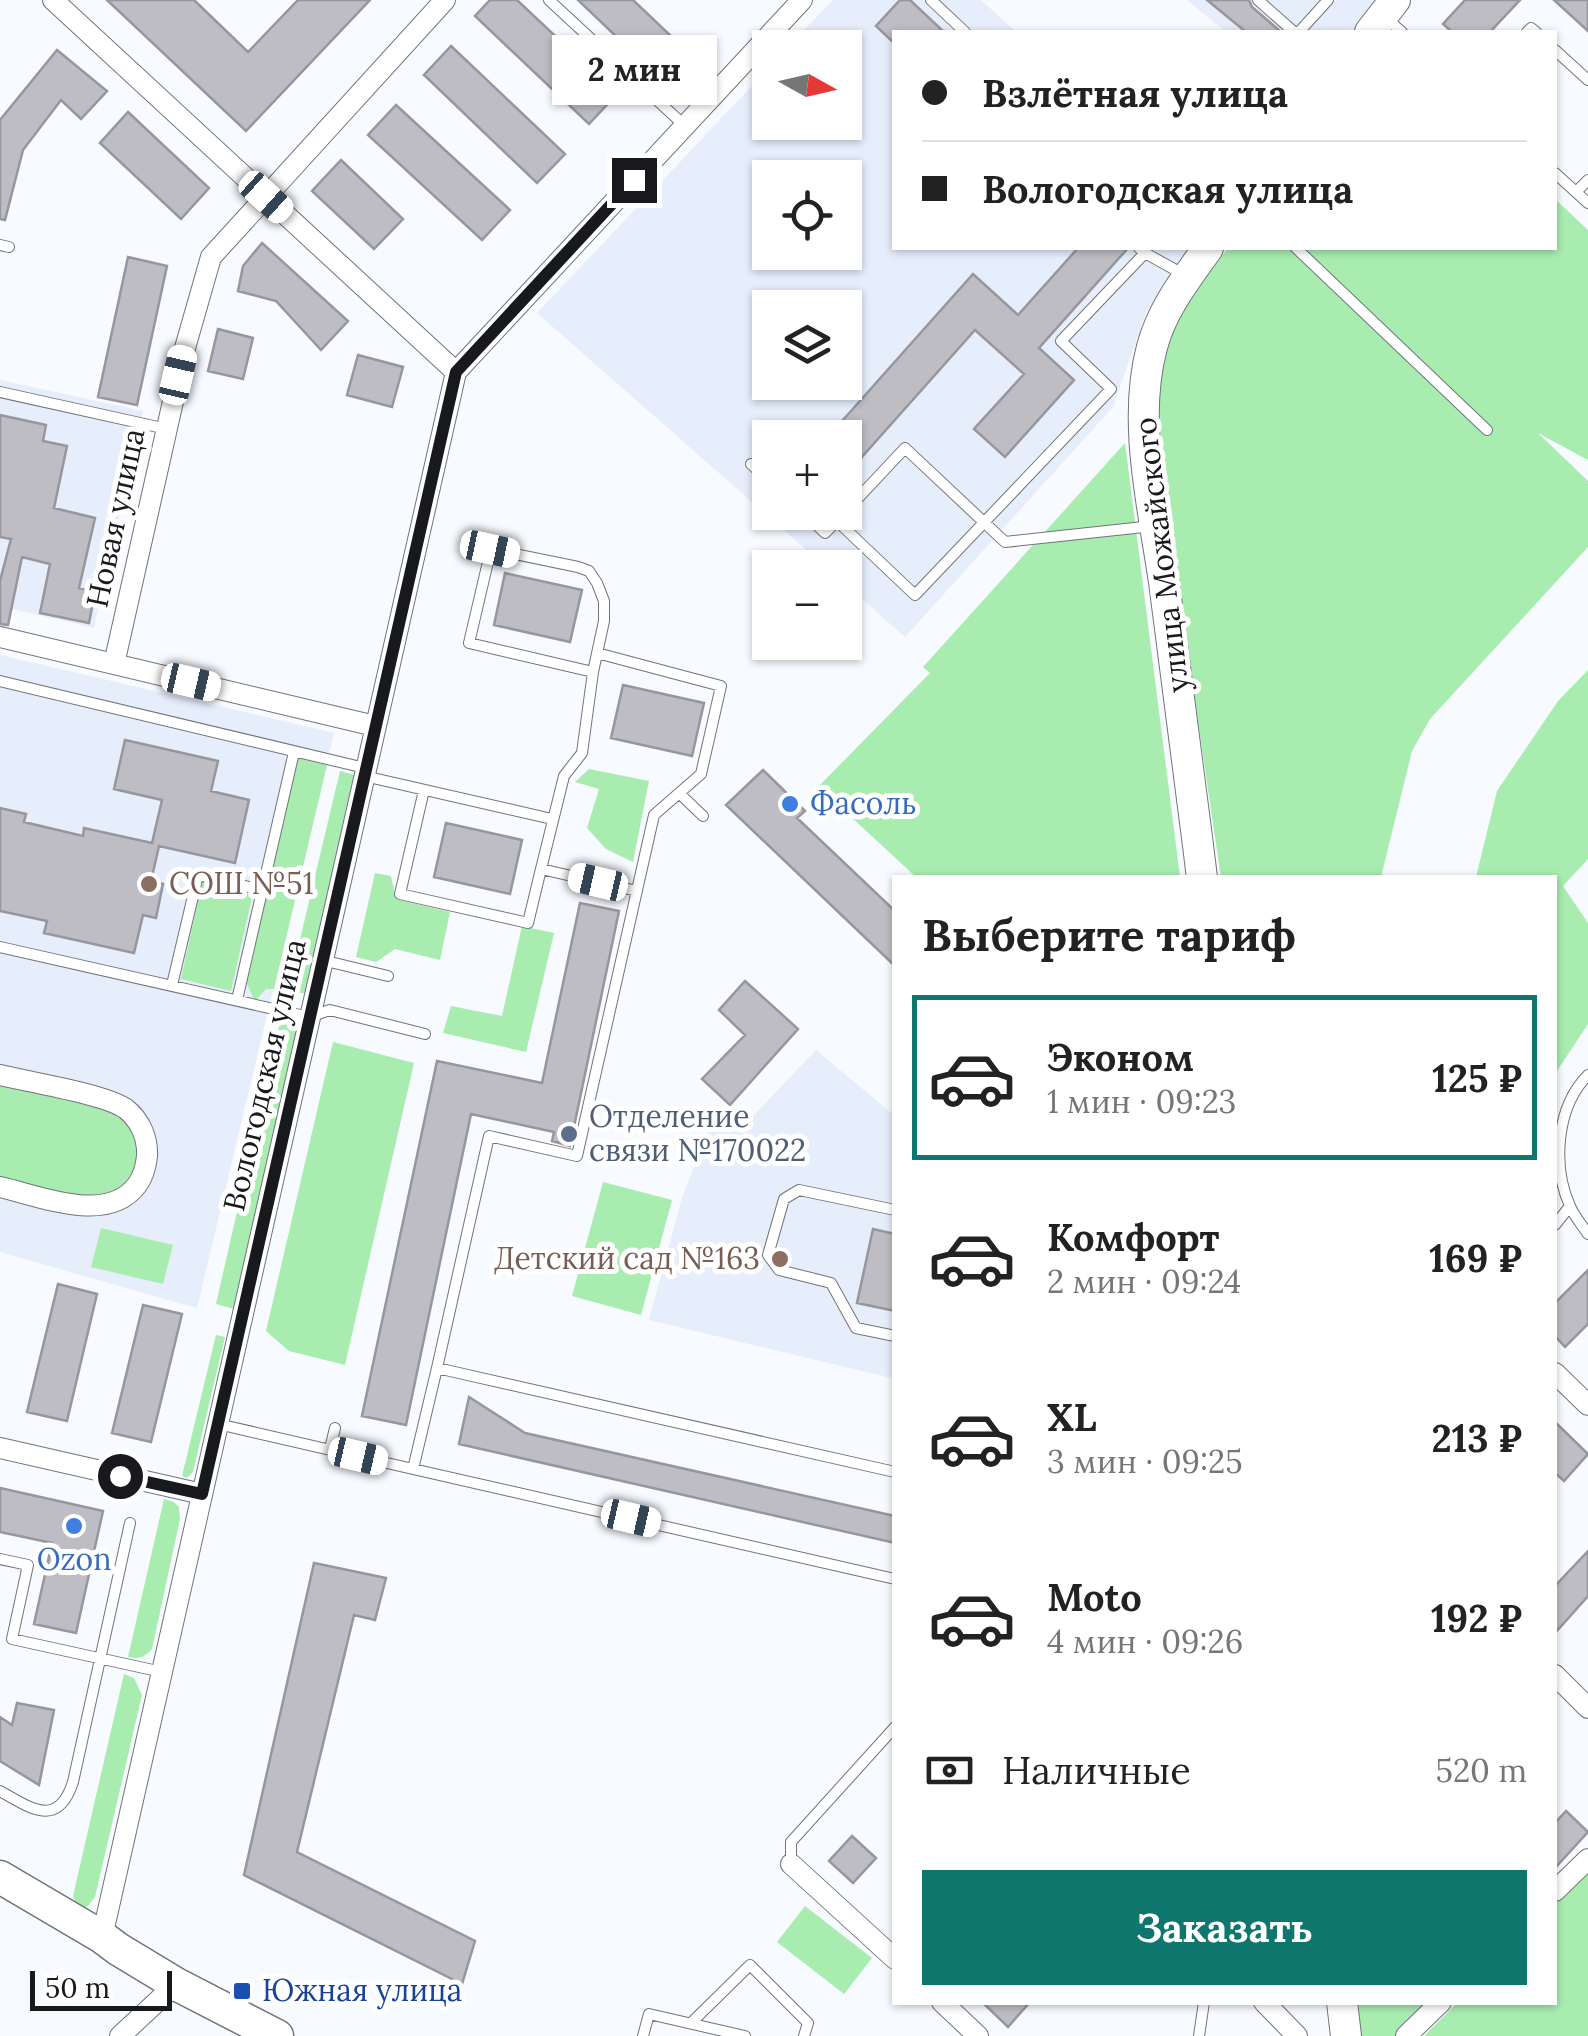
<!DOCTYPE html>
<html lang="ru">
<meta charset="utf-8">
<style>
body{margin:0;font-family:Lora,serif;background:#f6f6f6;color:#222;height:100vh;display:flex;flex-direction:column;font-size:38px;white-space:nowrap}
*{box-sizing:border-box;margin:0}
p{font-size:32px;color:#767676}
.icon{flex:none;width:55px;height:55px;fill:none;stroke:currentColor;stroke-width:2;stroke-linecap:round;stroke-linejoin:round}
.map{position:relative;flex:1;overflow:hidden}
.side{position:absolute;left:892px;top:875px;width:665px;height:1130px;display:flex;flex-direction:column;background:#fff;border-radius:0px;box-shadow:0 2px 8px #0004}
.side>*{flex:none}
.top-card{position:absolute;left:892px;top:30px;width:665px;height:220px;border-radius:0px;box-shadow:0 2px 8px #0004;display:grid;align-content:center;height:220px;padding:0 30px;background:#fff}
.needle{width:65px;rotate:98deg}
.buttons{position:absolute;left:752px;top:30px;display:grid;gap:20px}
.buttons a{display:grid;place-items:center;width:110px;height:110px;border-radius:0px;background:#fff;box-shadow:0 2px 8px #0004;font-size:50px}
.scale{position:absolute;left:30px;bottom:25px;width:142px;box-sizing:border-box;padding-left:10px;border:5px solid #18191c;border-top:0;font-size:28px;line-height:35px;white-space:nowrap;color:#18191c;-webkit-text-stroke:8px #fff;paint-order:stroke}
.end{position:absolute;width:45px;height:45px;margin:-22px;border:12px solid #18191c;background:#fff;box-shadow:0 0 0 5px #fff}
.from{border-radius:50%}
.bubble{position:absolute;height:70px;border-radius:0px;background:#fff;box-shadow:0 2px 8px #0004;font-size:32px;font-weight:700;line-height:70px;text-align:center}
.car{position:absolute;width:30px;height:60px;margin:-30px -15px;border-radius:12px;box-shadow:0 0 8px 2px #0007;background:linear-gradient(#fff 24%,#345 0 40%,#fff 0 76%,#345 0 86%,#fff 0)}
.top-card b{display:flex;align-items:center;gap:35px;height:95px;font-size:38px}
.top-card b+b{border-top:2px solid #e0e0e0}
.top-card i{width:25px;height:25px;background:#222}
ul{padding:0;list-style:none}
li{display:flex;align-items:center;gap:30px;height:165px;margin:0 20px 15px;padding:0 10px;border:5px solid transparent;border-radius:0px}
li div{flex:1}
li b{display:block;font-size:38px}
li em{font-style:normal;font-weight:700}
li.selected{border-color:#0f766e}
li>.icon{width:90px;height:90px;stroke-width:1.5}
h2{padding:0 30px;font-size:45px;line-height:120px}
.pay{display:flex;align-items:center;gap:25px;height:110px;padding:0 30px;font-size:38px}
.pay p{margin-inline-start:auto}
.primary-button{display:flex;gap:20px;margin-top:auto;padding:20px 30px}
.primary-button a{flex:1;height:115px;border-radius:0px;background:#0f766e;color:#fff;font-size:40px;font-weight:700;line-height:115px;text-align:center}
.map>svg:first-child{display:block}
.built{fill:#e6edfb;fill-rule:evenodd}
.green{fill:#a8ecb0}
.building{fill:#bfbdc4;stroke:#98969d;stroke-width:2.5}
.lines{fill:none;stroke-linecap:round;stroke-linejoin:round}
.lane-casing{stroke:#70747a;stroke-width:12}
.street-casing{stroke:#70747a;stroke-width:22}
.secondary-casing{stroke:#70747a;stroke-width:32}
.primary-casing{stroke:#70747a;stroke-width:35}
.lane{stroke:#fff;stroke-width:10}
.street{stroke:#fff;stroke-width:20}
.secondary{stroke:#fff;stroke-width:30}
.primary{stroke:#fff;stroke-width:32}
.route{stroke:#18191c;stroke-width:12}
.shop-dot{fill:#3f7fe0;stroke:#fff;stroke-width:4}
.education-dot{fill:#8d6e63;stroke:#fff;stroke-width:4}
.service-dot{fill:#5c6f8a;stroke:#fff;stroke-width:4}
.transit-dot{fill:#1a4fb4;stroke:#fff;stroke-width:4}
.labels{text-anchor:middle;stroke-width:10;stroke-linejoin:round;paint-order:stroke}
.street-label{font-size:30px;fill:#18191c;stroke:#fff}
.shop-label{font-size:30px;fill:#366cbe;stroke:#fff;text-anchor:start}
.education-label{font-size:30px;fill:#785e54;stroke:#fff;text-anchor:start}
.service-label{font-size:30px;fill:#4e5e75;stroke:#fff;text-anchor:start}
.transit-label{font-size:30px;fill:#164399;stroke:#fff;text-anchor:start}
</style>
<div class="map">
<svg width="1588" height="2036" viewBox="0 0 1588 2036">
<rect width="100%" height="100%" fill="#f7fafe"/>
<path class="built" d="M833,0H981L1016,32H895V248H1189L1146,312L1113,407L905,637L845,584V568L826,567L537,313L770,67V122H845V48L788,47ZM770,178H845V252H770ZM770,308H845V382H770ZM770,438H845V512H770Z
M1187,0H1383L1359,32H1226Z
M0,380L143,411L94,628L0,606Z
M0,655L334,733L197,1308L0,1252Z
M816,1050L895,1116V1379L649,1320L682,1198L710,1124L755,1114Z"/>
<path class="green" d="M1555,199L1588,230V460L1538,433L1588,481V547L1430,719L1412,751L1381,877L1221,878L1167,509L1157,417L1161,358L1181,311L1228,248H1555Z
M1125,443L1180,877H916L836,803L820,785L930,673L923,667Z
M1588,670V859L1563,886L1588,923V1024L1555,1074V878L1476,877L1497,791L1558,701Z
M298,758L327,765L274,989H266L255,1001L246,982Z
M589,769L649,781L633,862L606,849L587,828L599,789L575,782Z
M340,771L362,777L311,995L288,990Z
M375,873L391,876L396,899L450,912L440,960L395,949L376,962L356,957Z
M202,882L253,893L231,991L181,979Z
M522,926L554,933L526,1052L443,1033L451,1006L502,1016Z
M280,1023L303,1029L238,1310L216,1304Z
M333,1042L414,1063L345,1365L289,1351L266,1331Z
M0,1081L102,1104L130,1124L138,1145L135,1168L122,1187L112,1194L89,1199L0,1180Z
M603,1182L672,1200L641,1315L572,1296Z
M101,1228L173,1245L163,1284L91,1267Z
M216,1335L225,1337L193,1472L187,1478L182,1476Z
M164,1499L174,1502L179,1507L180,1519L152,1649C145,1657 138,1660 128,1657Z
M124,1674L134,1678L142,1695L95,1897L87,1907C79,1906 75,1903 73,1896Z
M1588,1871V2036H1424L1457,2003L1555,2002V1904Z
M805,1906L872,1958L844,1994L777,1942Z
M1357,2003H1431L1399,2036H1361Z"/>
<path class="building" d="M107,0H194L248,52L298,0H370L246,131Z
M490,0H517L617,94L589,124L475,16Z
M578,0H633L671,36L645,64Z
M900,0H910L944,32H895V44L876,26Z
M1207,0H1249L1252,7L1281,32H1246Z
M1465,0H1520L1490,32H1452L1443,24Z
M1554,0H1588V31Z
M451,46L565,154L537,183L424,75Z
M57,50L107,91L81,119L61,100L23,150L5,220L0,219V120Z
M396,105L510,210L482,240L368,135Z
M128,112L209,188L181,219L100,143Z
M341,160L403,219L374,249L312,191Z
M262,243L348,321L321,350L276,301L238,291L243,266Z
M1078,248H1128L1039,348L1074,380L1005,457L974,429L1024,374L975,330L845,476V438H827L973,274L1018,315Z
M128,257L167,266L137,405L98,397Z
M218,329L253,338L243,379L208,371Z
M358,355L403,367L392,407L347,395Z
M0,415L46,425L43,441L67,446L54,508L95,518L79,588L95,592L89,623L40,613L50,564L22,557L8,625L0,624V581L11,539L0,537Z
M505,573L582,590L570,642L494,625Z
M623,685L704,703L692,756L611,738Z
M125,740L218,761L211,791L249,800L235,863L159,846L151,881L163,884L156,918L143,915L134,953L44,933L47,921L0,911V808L26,814L24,822L83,836L84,828L152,843L162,800L114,789Z
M763,770L805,811L797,818L895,911V966L726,805Z
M446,823L522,840L510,894L434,877Z
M580,903L619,911L570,1146L552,1141L554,1132L471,1114L406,1425L362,1416L437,1061L542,1083Z
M745,981L798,1029L730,1105L702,1079L745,1035L719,1010Z
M873,1229L895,1234V1311L857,1303Z
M1588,1270V1324L1565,1347L1555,1336V1303Z
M58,1284L97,1294L67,1421L27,1412Z
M143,1305L182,1314L151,1442L112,1433Z
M469,1397L525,1433L895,1516V1543L459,1444Z
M1555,1422L1588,1454L1564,1481L1555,1473Z
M0,1488L103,1511L76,1633L34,1624L52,1543L0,1532Z
M1588,1551V1596L1555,1633V1586Z
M314,1563L386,1578L375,1620L354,1615L297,1852L475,1941L462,1984L244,1875Z
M17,1703L54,1710L39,1785L0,1761V1717L12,1725Z
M1566,1811L1588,1832L1555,1868V1823Z
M852,1836L876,1858L853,1883L829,1861Z
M982,2002H1030L1008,2027Z"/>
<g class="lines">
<g class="lane-casing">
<path id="lane" d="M549,0L685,126
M931,0L965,32
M1258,0L1294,32
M1387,19L1402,32
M1299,32L1328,0
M1527,32L1531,28L1536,32
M1555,50L1588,80
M1555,173L1588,203
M1576,192L1588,180
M0,245L9,247
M1296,248L1487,430
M1145,253L1183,274
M0,392L167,429
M751,464L770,482
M803,512L825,533L841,517
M845,512L905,448L1005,542L1153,526
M837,521L915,595L1111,389L1061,341L1145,253L1139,248
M593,672L469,643L491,549L578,567L589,571L597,583L604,601V621L593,672L582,753L564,776L541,869L637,891
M0,681L365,768
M364,776L552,819
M424,790L400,894L528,923L541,869
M680,794L703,816
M0,947L309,1017L330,1010L425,1034
M322,960L388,976
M172,985L198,875L262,890
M237,1000L294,752
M1588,1075C1556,1107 1552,1166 1570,1206C1574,1216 1582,1225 1588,1234
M895,1210L799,1190L784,1199L768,1255L779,1270L831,1283L856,1328L895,1336
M1555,1225L1570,1206
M437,1368L489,1136L577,1156L654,815L701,774L721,686L597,653
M218,1424L413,1469L437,1368L895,1472
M330,1449L335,1428
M413,1469L895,1579
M0,1559L28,1565L12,1639L162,1672
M0,1791C30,1808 58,1829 73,1782L130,1523
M791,1864V1842L895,1727
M691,2023L750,1965L808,2023L804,2036
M643,2036L649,2014L745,2036
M1199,2036L1204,2002"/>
</g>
<g class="street-casing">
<path id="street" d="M53,0L456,372
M0,637L375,726
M114,664L185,348L211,257L445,0
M0,1075C29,1082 105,1094 126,1109C140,1120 148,1138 147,1156C146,1166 143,1177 137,1185C107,1225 40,1196 0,1187
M1555,1373L1588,1405
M0,1448L202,1494
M1555,1675L1588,1708
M791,1864L895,1959
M1555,1891L1588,1859
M102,1937L456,372L802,0
M942,2002L978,2036
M1264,2002L1297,2036
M120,2036L176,1984
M1406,2036L1441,2002"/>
</g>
<g class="secondary-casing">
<path id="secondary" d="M1370,32L1395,0
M1202,878C1190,779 1177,680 1164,582C1153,507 1132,421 1152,347C1162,309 1186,279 1208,248
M1342,2002L1346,2036"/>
</g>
<g class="primary-casing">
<path id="primary" d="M0,1877L102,1937L118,1949L176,1984L277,2036"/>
</g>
<use href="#lane" class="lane"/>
<use href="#street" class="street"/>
<use href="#secondary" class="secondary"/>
<use href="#primary" class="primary"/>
</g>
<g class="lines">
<path class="route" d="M120,1476L202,1494L456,372L634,180"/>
</g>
<g class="shop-dot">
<circle cx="790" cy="804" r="10"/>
<circle cx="74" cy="1526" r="10"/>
</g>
<g class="education-dot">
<circle cx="149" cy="884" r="10"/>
<circle cx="780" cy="1259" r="10"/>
</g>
<circle class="service-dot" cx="569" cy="1134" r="10"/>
<rect class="transit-dot" x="232" y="1981" width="20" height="20" rx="5"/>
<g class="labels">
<g class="street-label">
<text transform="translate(116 518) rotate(-78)" y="10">Новая улица</text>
<text transform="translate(1162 555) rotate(-97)" y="10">улица Можайского</text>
<text transform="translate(265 1075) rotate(-77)" y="10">Вологодская улица</text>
</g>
<g class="shop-label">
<text x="810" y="814">Фасоль</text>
<text x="74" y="1570" text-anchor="middle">Ozon</text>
</g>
<g class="education-label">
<text x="169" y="894">СОШ №51</text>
<text x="760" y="1269" text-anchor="end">Детский сад №163</text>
</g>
<g class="service-label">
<text x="589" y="1127">Отделение<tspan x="589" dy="34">связи №170022</tspan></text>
</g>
<g class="transit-label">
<text x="262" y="2001">Южная улица</text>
</g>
</g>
</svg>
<div class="buttons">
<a><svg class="needle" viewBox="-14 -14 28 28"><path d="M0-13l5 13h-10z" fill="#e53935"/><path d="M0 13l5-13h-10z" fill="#767676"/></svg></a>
<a><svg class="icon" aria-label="locate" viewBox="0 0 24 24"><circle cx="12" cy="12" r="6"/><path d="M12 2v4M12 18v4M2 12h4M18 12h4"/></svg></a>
<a><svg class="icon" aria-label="layers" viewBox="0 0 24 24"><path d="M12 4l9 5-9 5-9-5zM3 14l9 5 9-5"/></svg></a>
<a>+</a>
<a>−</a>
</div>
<div class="scale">50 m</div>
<i class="end from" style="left:120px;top:1476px"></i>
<i class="end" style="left:634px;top:180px"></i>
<div class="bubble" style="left:552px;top:35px;width:165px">2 мин</div>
<i class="car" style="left:266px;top:197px;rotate:132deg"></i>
<i class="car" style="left:178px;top:375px;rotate:13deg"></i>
<i class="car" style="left:490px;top:549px;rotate:102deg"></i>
<i class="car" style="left:191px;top:682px;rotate:103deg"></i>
<i class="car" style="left:598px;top:882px;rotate:283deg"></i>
<i class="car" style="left:358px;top:1456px;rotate:103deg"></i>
<i class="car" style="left:631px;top:1518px;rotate:103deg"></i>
<div class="top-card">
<b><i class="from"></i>Взлётная улица</b>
<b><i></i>Вологодская улица</b>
</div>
<section class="side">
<h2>Выберите тариф</h2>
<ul>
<li class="selected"><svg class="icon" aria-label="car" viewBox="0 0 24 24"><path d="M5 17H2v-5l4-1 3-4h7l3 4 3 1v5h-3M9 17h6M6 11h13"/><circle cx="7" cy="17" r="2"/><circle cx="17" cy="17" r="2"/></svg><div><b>Эконом</b><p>1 мин · 09:23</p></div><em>125 ₽</em></li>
<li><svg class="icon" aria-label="car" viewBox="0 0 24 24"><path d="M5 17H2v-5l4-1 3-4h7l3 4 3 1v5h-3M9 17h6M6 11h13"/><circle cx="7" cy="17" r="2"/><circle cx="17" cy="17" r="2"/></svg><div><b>Комфорт</b><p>2 мин · 09:24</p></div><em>169 ₽</em></li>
<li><svg class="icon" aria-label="car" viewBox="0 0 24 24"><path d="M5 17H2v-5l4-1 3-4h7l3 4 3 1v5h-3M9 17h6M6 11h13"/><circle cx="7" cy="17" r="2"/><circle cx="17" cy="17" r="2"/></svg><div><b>XL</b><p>3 мин · 09:25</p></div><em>213 ₽</em></li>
<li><svg class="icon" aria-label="car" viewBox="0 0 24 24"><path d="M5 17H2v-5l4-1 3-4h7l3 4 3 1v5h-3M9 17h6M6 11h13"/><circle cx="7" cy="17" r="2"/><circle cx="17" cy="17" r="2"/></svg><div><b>Moto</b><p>4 мин · 09:26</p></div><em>192 ₽</em></li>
</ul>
<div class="pay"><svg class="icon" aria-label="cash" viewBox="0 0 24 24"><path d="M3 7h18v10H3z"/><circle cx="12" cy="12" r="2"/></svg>Наличные<p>520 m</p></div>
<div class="primary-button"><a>Заказать</a></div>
</section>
</div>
